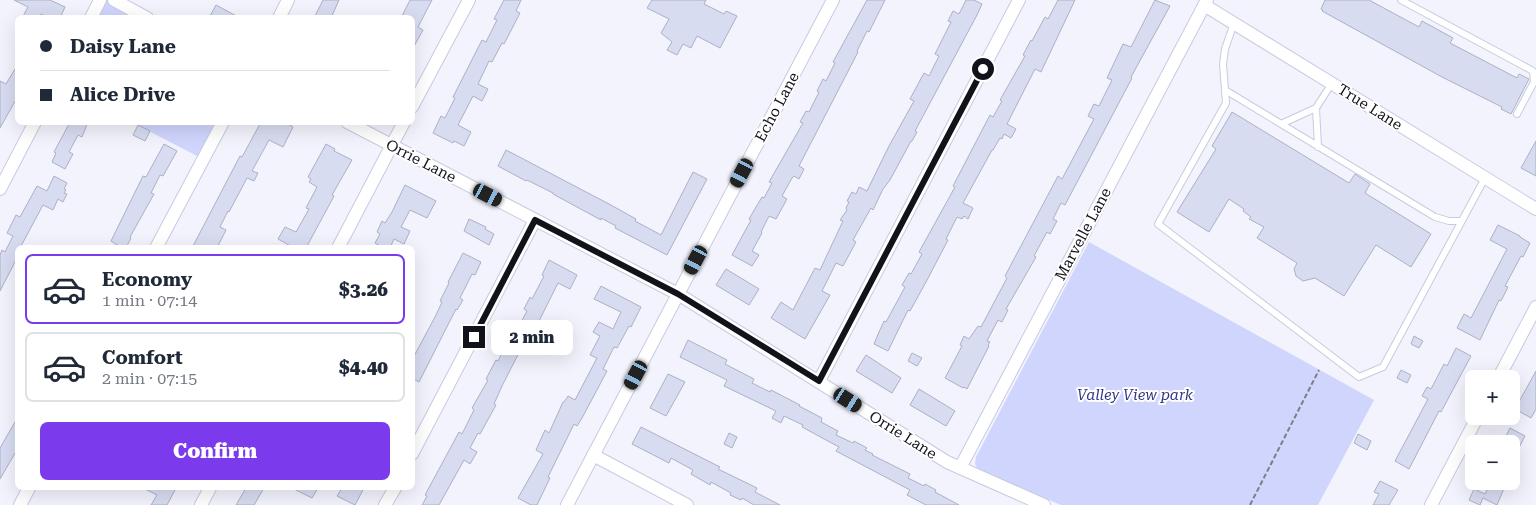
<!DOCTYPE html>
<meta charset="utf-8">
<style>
body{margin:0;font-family:"Roboto Serif",serif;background:#f2f2f3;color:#1f2937;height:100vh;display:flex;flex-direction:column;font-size:19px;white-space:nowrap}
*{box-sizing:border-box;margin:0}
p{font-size:16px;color:#747a83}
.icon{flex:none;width:28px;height:28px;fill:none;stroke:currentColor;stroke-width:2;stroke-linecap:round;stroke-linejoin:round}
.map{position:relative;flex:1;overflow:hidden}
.drawer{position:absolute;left:15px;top:245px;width:400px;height:245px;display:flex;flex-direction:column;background:#fff;border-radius:8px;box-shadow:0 5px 20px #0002}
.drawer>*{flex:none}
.banner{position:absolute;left:15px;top:15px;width:400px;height:110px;border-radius:8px;box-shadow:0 5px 20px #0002;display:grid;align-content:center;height:110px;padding:0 25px;background:#fff}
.controls{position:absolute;left:1465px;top:370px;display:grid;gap:10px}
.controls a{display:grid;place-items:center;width:55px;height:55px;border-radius:8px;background:#fff;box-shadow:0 5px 20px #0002;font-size:25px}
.end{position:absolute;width:22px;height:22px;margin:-11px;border:6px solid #12131a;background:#fff;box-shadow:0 0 0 2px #fff}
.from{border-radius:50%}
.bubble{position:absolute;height:35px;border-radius:8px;background:#fff;box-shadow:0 5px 20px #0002;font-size:16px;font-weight:800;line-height:35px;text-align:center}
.car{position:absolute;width:15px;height:30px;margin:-15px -8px;border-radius:6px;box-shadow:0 0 4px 1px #0007;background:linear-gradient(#222 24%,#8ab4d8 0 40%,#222 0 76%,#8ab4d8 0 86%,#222 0)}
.banner b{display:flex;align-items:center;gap:18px;height:48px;font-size:19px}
.banner b+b{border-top:1px solid #e0e1e3}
.banner i{width:12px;height:12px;background:#1f2937}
ul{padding:9px 0 0;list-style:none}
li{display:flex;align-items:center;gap:15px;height:70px;margin:0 10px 8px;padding:0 15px;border:2px solid #e0e1e3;border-radius:8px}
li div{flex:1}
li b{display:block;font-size:19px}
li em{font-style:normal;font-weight:800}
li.on{border-color:#7c3aed}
li>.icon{width:45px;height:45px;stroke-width:1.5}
.cta{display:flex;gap:10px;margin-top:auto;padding:10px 25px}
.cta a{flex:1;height:58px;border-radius:8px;background:#7c3aed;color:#fff;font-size:20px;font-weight:800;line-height:58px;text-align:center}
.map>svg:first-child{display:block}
.green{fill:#cfd5fd}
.building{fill:#d8dcf1;stroke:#adb0c5}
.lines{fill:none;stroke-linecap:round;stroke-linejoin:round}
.service-casing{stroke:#c7cbe0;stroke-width:8}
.minor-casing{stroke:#c7cbe0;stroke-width:14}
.path{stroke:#7d7e86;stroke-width:2;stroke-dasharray:5 2.5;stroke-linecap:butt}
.service{stroke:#fff;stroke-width:6}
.minor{stroke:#fff;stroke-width:12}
.route{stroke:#12131a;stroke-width:6}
.labels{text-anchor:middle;stroke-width:4;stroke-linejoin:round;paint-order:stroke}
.street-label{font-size:15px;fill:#12131a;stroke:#fff}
.park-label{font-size:15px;font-style:italic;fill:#363788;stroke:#fff}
</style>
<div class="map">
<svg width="1536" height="505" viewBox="0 0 1536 505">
<rect width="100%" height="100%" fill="#f2f3fc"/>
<path class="green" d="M100,0H114L147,18H91Z
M133,123H223L203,159Z
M1089,242L1374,400L1318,505H1061L978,470L975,464L976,457Z"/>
<path class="building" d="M14,0H50L65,7L60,18H49L41,14L40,18H22L28,7Z
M323,0H339L331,18H314Z
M410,0H432L418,27L423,30L412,50V18H401Z
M504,0H521L516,11L520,13L504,44L502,43L492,62L489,61L478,84L488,89L482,101L473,96L458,125L471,132L464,146L454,141L453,143L433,133L441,116L445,118L455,98L453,97L482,40L486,42L497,20L494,19Z
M652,0H706L704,4L724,14L726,11L737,16L720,48L697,36L691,48L683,44L677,55L667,50L672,42L661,33L669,19L647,8Z
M867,0H885L869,32L867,31L857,51L858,52L799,166L804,169L799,179L794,176L792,178L782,196L787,199L776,219L769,216L761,232L762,233L752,251L759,255L752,266L732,255L751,220L749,219L756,207L762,197L764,198L772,183L769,182L803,123L800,122L806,111L809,112L819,92L817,91L823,79L826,81L835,63L833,62Z
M966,0H974L982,4L977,15L915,131L917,132L912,141H911L890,180L883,189L873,210L871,208L853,240L856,242L843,266L836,263L822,291L830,295L805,339L771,318L781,302L793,310L815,268L820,270L843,221L840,220L847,210L846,208L849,202L847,201L852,192L856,194L859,187L867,191L889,146L914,101L910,99L924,73L929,76L939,56L935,54L951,22L948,21L953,11L959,14Z
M1058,0H1075L1041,72L1035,69L1007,124L1016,129L1011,138L1004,134L1002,139L1000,138L993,150H992L963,203L973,208L968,219L964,216L962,219L957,217L946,239L948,240L926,282L910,311L908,310L888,351L874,344L879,332L884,321L886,322L905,287L902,285L909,273L911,274L922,254L919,252L955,187L953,186L990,115L993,117L1002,101L1000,100L1025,56L1023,55L1031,40L1032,41L1045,17L1048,19Z
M1155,0L1170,6L1131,77L1132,78L1065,205L1061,203L1053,219L1057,221L1050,234L1047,232L1034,256L1036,257L1006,309L1008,310L1002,322L998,320L987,341L990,342L988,345L989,346L967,389L964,387L963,388L945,378L962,346L960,345L964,336L969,339L978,326L981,327L1007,278L1005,276L1058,176L1062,179L1094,119L1088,116L1094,104L1099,106L1112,80L1107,78L1123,44L1131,47Z
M1325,0H1369L1419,27L1422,21L1453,38L1450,43L1517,78L1519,74L1529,79L1511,114L1501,109L1502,107L1442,77L1322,11L1323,10L1321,9Z
M216,5L240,18H209Z
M18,64V96L0,128V81L6,84Z
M1232,112L1349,183L1355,174L1370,184L1365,193L1431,234L1411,267L1376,245L1344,296L1315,278L1303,281L1296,276L1294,269L1297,263L1257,238L1264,227L1249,219L1251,217L1243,211L1244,209L1229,199L1209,232L1177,212L1216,149L1212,146Z
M70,122H88L82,137L78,135L69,152L73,154L65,169L52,162L56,153L54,152Z
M261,122H285L293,127L283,147L269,140L252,171L258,173L254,181L247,178L229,212L228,211L220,227L226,230L217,248H192L240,156L242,157Z
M138,125L150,131L145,141L133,135Z
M1536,141V176L1521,168Z
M164,144L177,151L163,176L160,175L151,193L154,194L130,237L131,238L126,248H122L111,241L143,176L146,177Z
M326,144L335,149L334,151L352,160L332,195L334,196L306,248H294L278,239L285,227L296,232L309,209L306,208L317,187L309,182L311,179L308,177Z
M506,150L609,204L636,219L635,221L661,235L693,172L707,179L667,255L615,228L616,226L601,218V220L553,194V193L527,180L526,181L498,166Z
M54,176L67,183L64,189L66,190L64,193L67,194L63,202L58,199L53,210L43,205L20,248H18V256L0,291V255L2,250L5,252L13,236L7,233L16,215L20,217L37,186L47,191Z
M405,185L436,201L427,218L410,210L401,227L410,231L404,244L394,239L390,248H383L375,243L380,234L377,232L382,221L385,223L392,212Z
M469,219L486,227L485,229L494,234L489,245L464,231Z
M1498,225L1520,236V237L1530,243L1523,257L1521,256L1505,286L1508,287L1501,301L1499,300L1480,340L1457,328L1464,314L1471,318L1507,249L1490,240Z
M463,253L481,262L475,275L472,274L460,298L463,300L457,310L456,309L419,382L412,378V360L435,317L442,302L440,301L449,283L448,282Z
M549,260L577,275L570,289L558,283L536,327L533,325L502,386L494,404L496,405L480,434L478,433L470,448L477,452L470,464L464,460L439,505H422L427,496L425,495L459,432L462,434L474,410L472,408L488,380L486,379L496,360L498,361L516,325L519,326L527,311L524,309L530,297L532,299L544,276L542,275Z
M726,269L759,289L749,305L716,285Z
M601,286L641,307L631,327L629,326L617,348L614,347L603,369L607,371L582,418L577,426L574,424L548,477L550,478L537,505H531L518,498L543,454L536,450L545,430L549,433L563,402H564L568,396L575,400L597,358L590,355L600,336L593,332L599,322L613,329L621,312L594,299Z
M1414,336L1423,341L1419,348L1411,344Z
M688,340L727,360L725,364L754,379L752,383L770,392L771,390L800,405L799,406L822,418L821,422L838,431L836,435L853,443L854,441L867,448L865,450L873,454L872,455L910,474L908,478L924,486L925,484L936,490L935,492L959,505H926L907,495L910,490L836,451L839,447L802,427L803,425L784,416L781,423L772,418L776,411L724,386L727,380L680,357Z
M1456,348L1471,356L1441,412L1439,411L1409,469L1395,461L1428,399L1422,396L1427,387L1431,389L1444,364L1447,366Z
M912,353L922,358L917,366L908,361Z
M866,355L901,378L892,393L856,371Z
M1401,370L1411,375L1407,383L1397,378Z
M1536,371V409L1531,418L1515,409Z
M668,374L685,382L666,416L650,408Z
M919,389L955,411L946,426L910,405Z
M18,417V448L0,479V448Z
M641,427L720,467L718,469L757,488L755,492L780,505H754L742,498L741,500L730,495L731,493L711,482L710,485L691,474L693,470L671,458L669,463L632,444Z
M1510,428L1525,436L1511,463V444H1502Z
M729,433L737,437L732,448L724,444Z
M1358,434L1371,441L1367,450L1354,443Z
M1380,481L1398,490L1389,505H1373L1379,494L1374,492Z
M1492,481H1497L1505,486L1497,505L1483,498L1480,505L1469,500L1474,489L1485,494Z
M143,488H176L167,505H151L157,495Z
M246,488H264L254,505H236Z
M292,488H318L312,498Z
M342,488H364L355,505L337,496Z"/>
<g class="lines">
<g class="service-casing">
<path id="service" d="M1401,0L1533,71L1534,82L1517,114
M1234,23L1225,49L1223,64L1226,103L1158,224L1359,377L1383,367L1485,178
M1225,90L1435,217L1449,221H1461
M1281,124L1316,108
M1318,147L1316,108L1332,83"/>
</g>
<g class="minor-casing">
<path id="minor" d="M114,0L147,18
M1204,5L1536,209
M91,18L100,0
M279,18L288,0
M412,107L469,0
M347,122L678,294L947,462L1044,505
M0,189L35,122
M156,248L223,122
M338,248L404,122
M1498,379L1536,307
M819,381L1019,0
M412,454L535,220
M593,455L687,505
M960,468L1207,0
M20,505L29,488
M201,505L210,488
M385,505L395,488
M567,505L833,0
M1431,505L1478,416"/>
</g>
<path class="path" d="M1250,505L1319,370"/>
<use href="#service" class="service"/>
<use href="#minor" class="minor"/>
</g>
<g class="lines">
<path class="route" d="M474,337L535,220L678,294L819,381L983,69"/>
</g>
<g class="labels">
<g class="street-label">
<text transform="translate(777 107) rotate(-62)" y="5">Echo Lane</text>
<text transform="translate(1370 107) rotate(32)" y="5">True Lane</text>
<text transform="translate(421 161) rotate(27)" y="5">Orrie Lane</text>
<text transform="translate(1083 234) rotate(-62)" y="5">Marvelle Lane</text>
<text transform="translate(903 435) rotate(32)" y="5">Orrie Lane</text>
</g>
<g class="park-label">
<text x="1135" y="400">Valley View park</text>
</g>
</g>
</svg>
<div class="controls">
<a>+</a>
<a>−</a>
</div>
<i class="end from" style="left:983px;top:69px"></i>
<i class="end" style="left:474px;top:337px"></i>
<div class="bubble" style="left:491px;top:320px;width:82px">2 min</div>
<i class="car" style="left:742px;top:173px;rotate:208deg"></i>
<i class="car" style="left:488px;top:195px;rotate:117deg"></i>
<i class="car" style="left:696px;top:260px;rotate:208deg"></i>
<i class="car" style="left:636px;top:375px;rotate:208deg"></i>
<i class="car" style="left:848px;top:400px;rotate:123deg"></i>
<div class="banner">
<b><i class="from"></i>Daisy Lane</b>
<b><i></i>Alice Drive</b>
</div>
<section class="drawer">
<ul>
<li class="on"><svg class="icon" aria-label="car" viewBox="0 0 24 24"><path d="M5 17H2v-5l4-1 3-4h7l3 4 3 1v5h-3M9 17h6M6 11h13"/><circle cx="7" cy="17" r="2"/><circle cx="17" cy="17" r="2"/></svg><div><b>Economy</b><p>1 min · 07:14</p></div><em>$3.26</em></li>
<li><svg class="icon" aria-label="car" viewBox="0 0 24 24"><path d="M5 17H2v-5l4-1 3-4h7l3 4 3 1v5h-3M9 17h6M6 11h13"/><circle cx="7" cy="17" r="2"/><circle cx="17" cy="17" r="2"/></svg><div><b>Comfort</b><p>2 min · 07:15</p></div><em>$4.40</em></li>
</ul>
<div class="cta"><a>Confirm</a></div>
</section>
</div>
